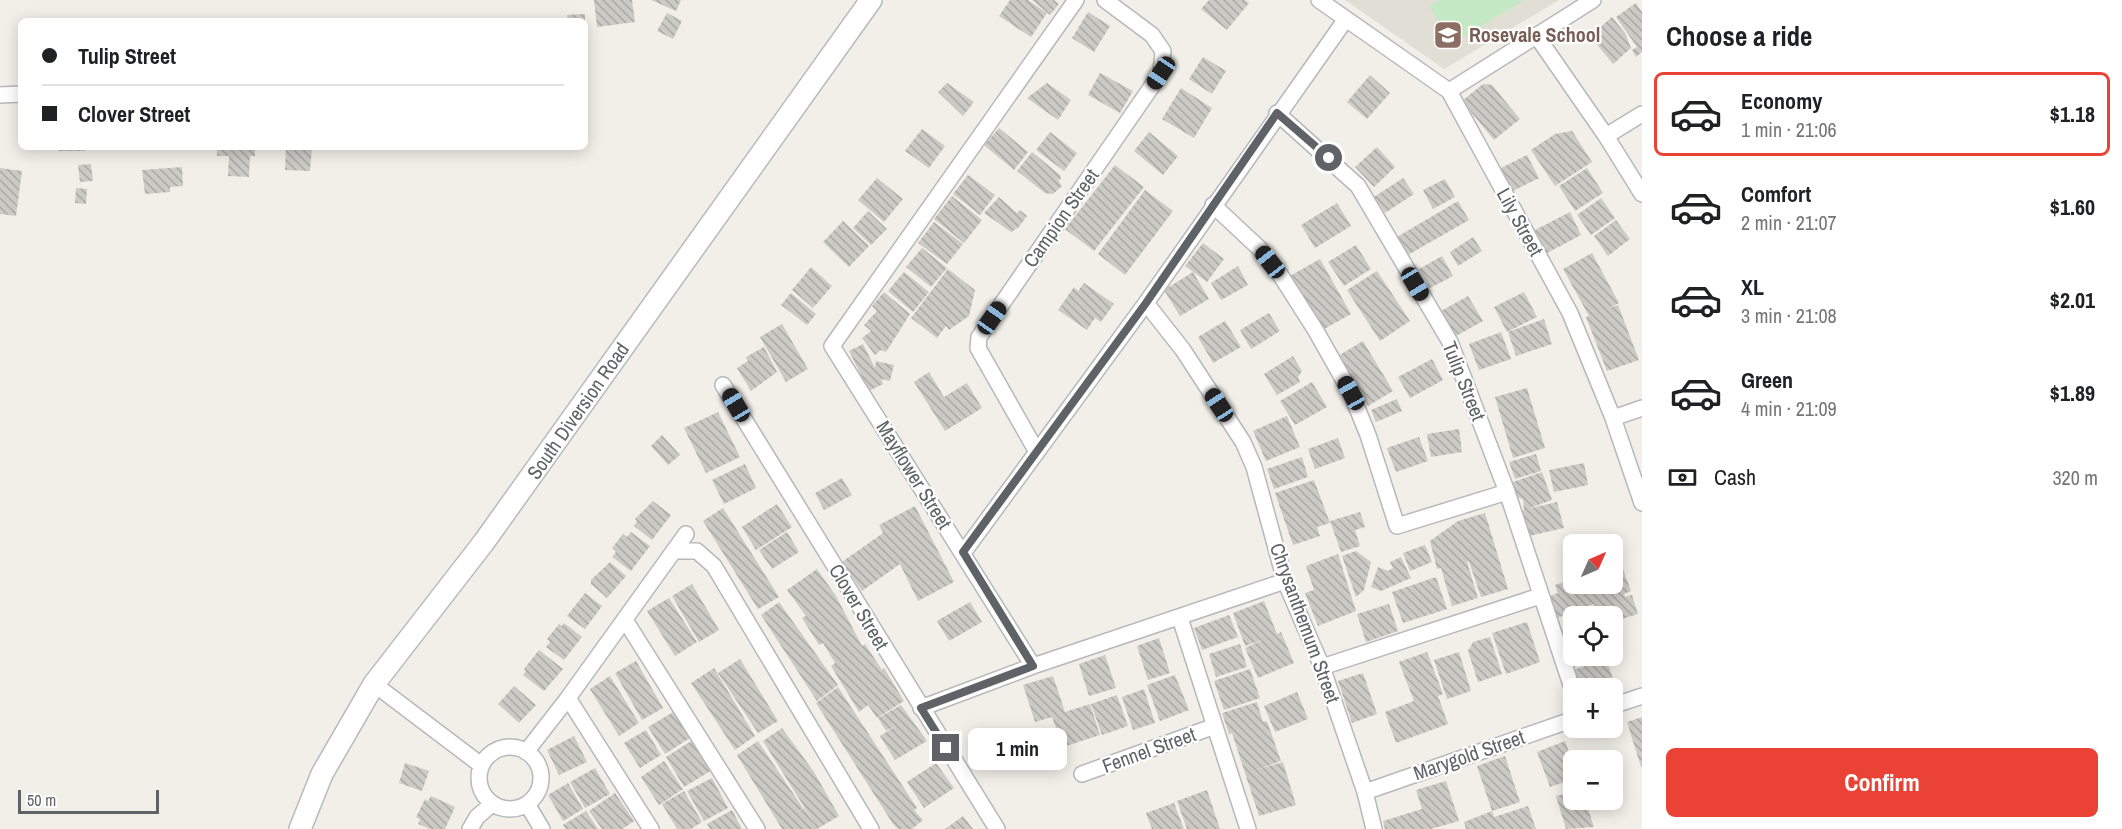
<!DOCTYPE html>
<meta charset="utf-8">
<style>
body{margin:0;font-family:"Archivo Narrow",sans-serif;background:#f6f6f6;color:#202124;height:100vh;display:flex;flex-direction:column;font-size:22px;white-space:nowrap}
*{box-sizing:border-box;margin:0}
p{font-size:20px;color:#757577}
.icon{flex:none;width:33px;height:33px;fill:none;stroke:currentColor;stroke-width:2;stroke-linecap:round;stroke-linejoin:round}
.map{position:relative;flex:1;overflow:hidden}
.sheet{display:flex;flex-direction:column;background:#fff;width:480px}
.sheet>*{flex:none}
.top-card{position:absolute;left:18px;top:18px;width:570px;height:132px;border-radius:9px;box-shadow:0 3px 15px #0003;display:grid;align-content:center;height:132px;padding:0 24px;background:#fff}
.needle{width:39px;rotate:45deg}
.buttons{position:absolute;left:1563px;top:534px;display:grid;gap:12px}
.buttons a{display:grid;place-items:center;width:60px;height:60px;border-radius:9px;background:#fff;box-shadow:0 3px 15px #0003;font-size:30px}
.scale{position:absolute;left:18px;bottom:15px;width:141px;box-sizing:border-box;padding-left:6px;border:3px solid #5f6368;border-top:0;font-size:16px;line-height:21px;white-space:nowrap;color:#5f6368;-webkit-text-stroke:4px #fff;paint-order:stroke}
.end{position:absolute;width:27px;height:27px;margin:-14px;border:8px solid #5f6368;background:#fff;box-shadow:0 0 0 3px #fff}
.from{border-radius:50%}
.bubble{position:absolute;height:42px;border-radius:9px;background:#fff;box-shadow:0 3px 15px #0003;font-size:20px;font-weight:700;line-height:42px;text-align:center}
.car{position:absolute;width:18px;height:36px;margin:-18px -9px;border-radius:8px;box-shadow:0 0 4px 2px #0007;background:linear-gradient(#222 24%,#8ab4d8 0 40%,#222 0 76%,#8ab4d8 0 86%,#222 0)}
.top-card b{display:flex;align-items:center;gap:21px;height:57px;font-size:22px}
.top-card b+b{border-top:2px solid #e0e0e0}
.top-card i{width:15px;height:15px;background:#202124}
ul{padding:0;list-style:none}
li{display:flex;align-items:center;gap:18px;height:84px;margin:0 12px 9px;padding:0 12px;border:3px solid transparent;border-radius:9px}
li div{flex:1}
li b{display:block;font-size:22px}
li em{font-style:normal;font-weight:700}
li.selected{border-color:#ea4335}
li>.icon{width:54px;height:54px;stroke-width:1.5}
h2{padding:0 24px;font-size:27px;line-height:72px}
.pay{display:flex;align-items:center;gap:15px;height:66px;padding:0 24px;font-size:22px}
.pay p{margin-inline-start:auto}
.button{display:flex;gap:12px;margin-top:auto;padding:12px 24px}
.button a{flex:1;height:69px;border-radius:9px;background:#ea4335;color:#fff;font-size:24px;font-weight:700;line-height:69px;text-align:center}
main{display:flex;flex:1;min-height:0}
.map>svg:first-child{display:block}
.education{fill:#e1ded6}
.green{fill:#c5e8c5}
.building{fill:url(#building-back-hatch)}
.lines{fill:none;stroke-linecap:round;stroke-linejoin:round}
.street-casing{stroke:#b5b8bc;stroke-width:18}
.secondary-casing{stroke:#b6babf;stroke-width:24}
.street{stroke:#fff;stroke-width:15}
.secondary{stroke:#fff;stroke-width:21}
.route{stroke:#5f6368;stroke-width:8}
.labels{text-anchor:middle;stroke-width:4.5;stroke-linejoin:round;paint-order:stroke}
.education-label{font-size:20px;font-weight:bold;fill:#785e54;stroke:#fff;text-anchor:start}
.street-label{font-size:20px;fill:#5f6368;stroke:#fff}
</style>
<main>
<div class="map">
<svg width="1642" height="829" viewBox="0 0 1642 829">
<defs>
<pattern id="building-back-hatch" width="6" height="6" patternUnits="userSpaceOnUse" patternTransform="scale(1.5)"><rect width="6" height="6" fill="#cccac5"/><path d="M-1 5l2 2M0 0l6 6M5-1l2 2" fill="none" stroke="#a9a8a4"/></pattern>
</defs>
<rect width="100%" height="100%" fill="#f1efe8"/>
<path class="education" d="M1345,0H1559L1444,69Z"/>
<path class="green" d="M1439,0H1525L1451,44L1429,6Z"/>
<path class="building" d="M594,0H632L635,22L597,27Z
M651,0H681L676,11Z
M1010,0H1028L1047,13L1031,37L999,16Z
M1032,0H1054L1059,4L1050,15Z
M1209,0H1245L1249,3L1227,30L1201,9Z
M1636,3L1642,12V52L1636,57L1632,50L1637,47L1616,17Z
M1088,12L1110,26L1094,52L1072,38Z
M667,13L682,21L673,39L657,31Z
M585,14V21H568L567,15Z
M1612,17L1625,33L1631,48L1613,64L1590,36Z
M1203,57L1226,71L1212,94L1189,79Z
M1100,73L1133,91L1120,113L1088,95Z
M1370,75L1390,93L1367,119L1347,102Z
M947,83L974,102L963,116L938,92Z
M1047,83L1071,100L1058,120L1027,98Z
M1483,84L1492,85L1520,119L1494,140L1462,101Z
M1181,88L1212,108L1194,138L1162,119Z
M999,128L1028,152L1014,170L984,145Z
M922,129L945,146L929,168L905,151Z
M1572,131L1592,162L1555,186L1531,150L1555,134Z
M1050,132L1077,153L1064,171L1036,150Z
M1149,132L1178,156L1163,175L1134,151Z
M59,147H85V151H59Z
M217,147H255V156H250L249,177L228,176L229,156H217Z
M286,147H312L310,171L285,170Z
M1377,147L1395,167L1374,187L1355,167Z
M1032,152L1060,175L1061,179L1058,180L1062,186L1053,194L1045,193L1017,171Z
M1527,155L1539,178L1513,191L1501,168Z
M91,164L93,181L80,182L78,165Z
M1115,165L1144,187L1094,251L1065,229Z
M182,167L183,186L170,187V192L145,194L142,170Z
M0,168L22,171L16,216L0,214Z
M1587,168L1603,193L1575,211L1559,186Z
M968,175L995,195L980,215L953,194Z
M877,178L903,199L884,222L858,200Z
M1403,178L1414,194L1385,213L1374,197Z
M1445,179L1455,197L1433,209L1423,190Z
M76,188L87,189L86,204L75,203Z
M1145,190L1173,211L1125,275L1098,254Z
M952,196L982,220L964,243L934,219Z
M999,197L1017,213L1020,210L1027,216L1018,228L1011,232L984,213Z
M1601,198L1615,218L1591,235L1577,215Z
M1458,201L1469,220L1408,255L1397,237Z
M1337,203L1351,226L1315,248L1301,225Z
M868,211L887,229L871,245L853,228Z
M1570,212L1581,235L1547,253L1535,230Z
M1616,220L1630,239L1608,256L1594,236Z
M843,221L869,246L849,267L823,242Z
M934,222L963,244L947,264L918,243Z
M1473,237L1482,251L1458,266L1450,252Z
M1203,243L1224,259L1207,282L1185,266Z
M1356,245L1371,269L1344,286L1328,262Z
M922,248L947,268L931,287L906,267Z
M1592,253L1619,303L1608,308L1618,305L1639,360L1607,371L1586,317L1589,316L1563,269Z
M1442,256L1453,276L1430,288L1419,269Z
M1320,259L1351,314L1319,332L1288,277Z
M1238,266L1248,285L1221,300L1211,283Z
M811,267L832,286L813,308L792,290Z
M948,269L975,290L969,316L949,330L946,326L937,338L911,318Z
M1377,271L1410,321L1380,341L1347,290Z
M904,272L929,292L913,312L888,291Z
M1193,272L1209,299L1180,316L1164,290Z
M1084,283L1114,304L1101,322L1095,318L1087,330L1058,310L1074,287L1078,291Z
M884,292L910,314L886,352L881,350L875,355L862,338L871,331L864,325L877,311L872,306Z
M1524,292L1537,317L1507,332L1494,307Z
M791,293L816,314L807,325L781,305Z
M1468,296L1483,321L1456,336L1441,311Z
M1269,313L1280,331L1251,349L1240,330Z
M1544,319L1552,344L1516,356L1508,332Z
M1225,321L1241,347L1213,363L1198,337Z
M782,324L808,369L786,382L760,337Z
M1501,332L1511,359L1479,370L1469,344Z
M1363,341L1393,391L1368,406L1338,356Z
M863,344L875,368L876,361L894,365L890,381L881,379L883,384L869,391L849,351Z
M764,347L777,372L751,391L737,368L748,361L746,357Z
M1293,356L1302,371L1298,377L1300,382L1277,395L1264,374Z
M1432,359L1443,380L1410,398L1398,377Z
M929,372L944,397L967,383L982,408L945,431L914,382Z
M1312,382L1327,407L1295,425L1280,401Z
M1527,388L1545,448L1513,458L1495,397Z
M1397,399L1402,411L1376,422L1371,410Z
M718,412L740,457L706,473L684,428Z
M1287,416L1300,447L1266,461L1253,431Z
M1459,429L1462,452L1431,457L1427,434Z
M662,435L680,455L668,465L651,446Z
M1419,437L1428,461L1396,472L1387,448Z
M1338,438L1345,458L1315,469L1308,449Z
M1536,454L1541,471L1515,479L1509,462Z
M1302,457L1308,477L1274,489L1267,469Z
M1584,463L1588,485L1554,492L1549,470Z
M745,464L756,488L724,504L712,480Z
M1542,472L1552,500L1527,509L1557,502L1564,528L1525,537L1518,511L1524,510L1523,499L1515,497L1510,483Z
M842,478L852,495L824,510L815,493Z
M1314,480L1330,523L1317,527L1320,536L1293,545L1275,493Z
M653,501L671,515L652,540L634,526L637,521L635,519Z
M777,504L792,527L756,550L742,527Z
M915,506L954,582L918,601L900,564L862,591L842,562L883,533L879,525Z
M723,508L779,597L758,609L703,521Z
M1360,512L1365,527L1355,530L1360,546L1341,552L1330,521Z
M1485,513L1508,589L1481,597L1469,562H1467L1478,598L1452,606L1441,568L1437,569L1430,541L1458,521Z
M631,532L650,546L631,571L612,557L616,552L612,548L623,534L627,537Z
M787,532L799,552L772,569L759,550Z
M1425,545L1432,562L1410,571L1403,553Z
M1356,551L1371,562L1364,590L1356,597L1342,556Z
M1338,554L1356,611L1318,626L1305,593L1314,590L1306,566Z
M1401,557L1411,578L1381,591L1371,587L1378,567L1388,571L1393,568L1390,562Z
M610,562L626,576L607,598L591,584V580Z
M1621,564L1631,591L1624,594L1625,597L1632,595L1638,614L1612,622V616H1598L1594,604L1557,618L1549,596L1558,593L1555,585L1574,579V584H1612V567Z
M817,569L836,596L862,646L865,644L882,670L884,668L904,701L877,718L868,705L859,712L831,666L835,663L823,643L819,645L802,618L806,616L787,590Z
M1436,577L1447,609L1403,623L1392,592Z
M692,584L719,630L699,642L672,596Z
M585,593L602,606L585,629L567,616Z
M669,598L697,642L675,656L647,611Z
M1264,601L1277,634L1281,632L1294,663L1258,678L1245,648L1263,640L1245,646L1233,613Z
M779,602L838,685L817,701L761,615Z
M970,602L982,622L949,641L937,621Z
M1389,604L1398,631L1366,642L1357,614Z
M1229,615L1238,637L1202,650L1194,628Z
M1527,622L1540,662L1506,674L1492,633Z
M564,623L582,637L564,660L546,647L550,642L547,639L559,624L562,626Z
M1490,637L1502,674L1478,682L1468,651L1473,642Z
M1574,637V656H1603L1570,668L1560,642Z
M1159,638L1170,673L1148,680L1137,646Z
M1240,644L1247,667L1216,677L1209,654Z
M539,650L563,669L544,691L523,675L526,671L524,669Z
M1427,652L1443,694L1438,696L1448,724L1396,743L1385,712L1414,701L1399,662Z
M1459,652L1471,691L1447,699L1434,660Z
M1105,655L1116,688L1089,696L1079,664Z
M740,659L778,721L758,733L718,673Z
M1606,659L1617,690L1579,688L1573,670Z
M636,661L663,708L642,720L615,673Z
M714,668L755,736L735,750L691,683Z
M1250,669L1260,698L1224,710L1214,681Z
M1363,673L1377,714L1352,723L1338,681Z
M1175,675L1189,710L1160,721L1147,685Z
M610,676L639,723L619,736L590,689Z
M1053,676L1065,712L1090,704L1100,735L1063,747L1052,717L1035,722L1023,685Z
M514,686L536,705L519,723L498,704Z
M838,687L917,808L914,810L923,820L912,829H898L893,824L816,703Z
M1144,689L1155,723L1133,730L1122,697Z
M1297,692L1308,719L1275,732L1264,706Z
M1117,695L1128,726L1102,735L1091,704Z
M1257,702L1263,722L1267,721L1281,761L1259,769L1283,762L1296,805L1259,816L1232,733L1229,734L1222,713Z
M901,705L927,741L895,760L880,736L896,726L886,731L878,718Z
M673,712L690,738L665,754L648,727Z
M1642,717V767H1641L1627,722Z
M782,728L814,772L839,816L817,829H782L737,755L758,741L803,808L797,813L804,808L816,826L763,741Z
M646,730L661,755L640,768L624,743Z
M574,736L587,762L559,775L547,750Z
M693,740L712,770L684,787L666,757Z
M1565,741L1574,765V779L1550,787L1537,752Z
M1505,756L1520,802L1492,811L1477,766Z
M664,761L683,789L659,805L641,777Z
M405,763L429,771L422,791L399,783Z
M936,763L954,788L924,808L907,782Z
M595,768L610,794L585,808L570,782Z
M712,778L728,808L704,821L687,791Z
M1446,781L1459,821L1431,829H1385L1383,821L1422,809L1416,790Z
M568,783L583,809L563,821L548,795Z
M1207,790L1220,829H1187L1177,801Z
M684,791L702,822L691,829H677L662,804Z
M1574,791V800H1585L1594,827L1566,829L1556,796Z
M615,793L634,821L623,829H602L589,811Z
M431,796L455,807L445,829H430L418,824L420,819L416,817L425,799L428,801Z
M1174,803L1184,829H1152L1146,813Z
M1528,806L1536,829H1466L1464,822L1492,811L1494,817Z
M732,810L742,829H710L707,824Z
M586,811L598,829H566L563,825Z
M963,816L973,829H945Z"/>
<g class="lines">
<g class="street-casing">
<path id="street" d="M1319,0L1449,91L1570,313L1613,418L1642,503
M1536,35L1606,136L1642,194
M1449,91L1593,0
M0,95L21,94
M1277,113L1358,186L1450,342L1507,492L1574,694
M1606,136L1642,114
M1213,205L1259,248L1281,276L1316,331L1351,393L1368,435L1397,526L1507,492
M1146,303L1183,350L1243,442L1254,467L1285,581L1322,667L1365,792L1374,829
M723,385L997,829
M1613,418L1642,408
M1037,452L978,348L979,337L1161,73L1163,51L1152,35L1105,0
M675,551H697L714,566L871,829
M963,553L1146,303L1346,19
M1180,618L1248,829
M625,620L757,829
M1033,666L832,346L1076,0
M1322,667L1540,596
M374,684L481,765
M568,698L651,829
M1612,706L1642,696
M921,708L1033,666L1285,581
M479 778a31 31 0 1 1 62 0a31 31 0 1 1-62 0Z
M526,752L568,698L686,534
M1082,774L1215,726
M1365,792L1574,719
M527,804L542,829
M470,829L477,817L492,804"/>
</g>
<g class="secondary-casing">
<path id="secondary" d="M300,829L322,774L374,684L484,542L871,0"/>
</g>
<use href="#street" class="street"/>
<use href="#secondary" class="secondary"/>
</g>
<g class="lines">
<path class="route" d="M946,748L921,708L1033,666L963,552L1146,303L1277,113L1329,158"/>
</g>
<defs>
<g id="school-square" transform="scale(1.5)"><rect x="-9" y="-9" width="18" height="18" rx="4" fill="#8d6e63" stroke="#fff"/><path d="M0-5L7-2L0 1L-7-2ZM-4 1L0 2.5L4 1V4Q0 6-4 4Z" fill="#fff"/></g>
</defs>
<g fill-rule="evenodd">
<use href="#school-square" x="1448" y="35"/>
</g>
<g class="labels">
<g class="education-label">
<text x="1469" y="42">Rosevale School</text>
</g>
<g class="street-label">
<text transform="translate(1061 218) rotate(-55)" y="7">Campion Street</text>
<text transform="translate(1520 222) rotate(61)" y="7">Lily Street</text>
<text transform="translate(1464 381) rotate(68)" y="7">Tulip Street</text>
<text transform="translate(578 411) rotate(-55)" y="7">South Diversion Road</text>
<text transform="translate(914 475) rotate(58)" y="7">Mayflower Street</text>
<text transform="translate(859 607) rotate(59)" y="7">Clover Street</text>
<text transform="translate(1305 623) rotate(70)" y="7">Chrysanthemum Street</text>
<text transform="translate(1149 750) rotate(-20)" y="7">Fennel Street</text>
<text transform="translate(1469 755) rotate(-19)" y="7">Marygold Street</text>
</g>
</g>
</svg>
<div class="buttons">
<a><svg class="needle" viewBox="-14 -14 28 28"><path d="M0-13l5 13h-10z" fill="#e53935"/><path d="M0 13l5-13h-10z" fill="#757577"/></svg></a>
<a><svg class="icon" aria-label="locate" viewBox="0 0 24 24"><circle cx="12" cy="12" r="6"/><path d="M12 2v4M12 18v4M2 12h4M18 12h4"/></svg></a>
<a>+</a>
<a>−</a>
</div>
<div class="scale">50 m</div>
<i class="end from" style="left:1329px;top:158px"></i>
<i class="end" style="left:946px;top:748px"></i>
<div class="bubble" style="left:968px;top:728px;width:99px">1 min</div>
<i class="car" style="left:1161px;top:73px;rotate:214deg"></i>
<i class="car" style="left:1270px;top:262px;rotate:322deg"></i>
<i class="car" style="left:1415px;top:284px;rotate:149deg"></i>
<i class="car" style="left:992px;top:318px;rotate:35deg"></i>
<i class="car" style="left:1351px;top:393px;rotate:331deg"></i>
<i class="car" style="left:736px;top:405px;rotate:329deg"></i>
<i class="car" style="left:1219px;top:405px;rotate:327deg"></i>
<div class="top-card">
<b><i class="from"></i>Tulip Street</b>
<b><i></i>Clover Street</b>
</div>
</div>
<section class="sheet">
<h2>Choose a ride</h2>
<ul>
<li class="selected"><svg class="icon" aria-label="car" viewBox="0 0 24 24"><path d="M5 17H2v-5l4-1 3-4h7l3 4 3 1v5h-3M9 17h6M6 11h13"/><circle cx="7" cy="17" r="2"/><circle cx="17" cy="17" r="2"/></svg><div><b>Economy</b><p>1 min · 21:06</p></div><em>$1.18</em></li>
<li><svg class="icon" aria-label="car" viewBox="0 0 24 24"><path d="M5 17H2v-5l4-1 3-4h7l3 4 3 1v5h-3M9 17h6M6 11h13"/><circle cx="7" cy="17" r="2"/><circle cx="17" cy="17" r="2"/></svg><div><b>Comfort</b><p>2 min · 21:07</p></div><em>$1.60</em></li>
<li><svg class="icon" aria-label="car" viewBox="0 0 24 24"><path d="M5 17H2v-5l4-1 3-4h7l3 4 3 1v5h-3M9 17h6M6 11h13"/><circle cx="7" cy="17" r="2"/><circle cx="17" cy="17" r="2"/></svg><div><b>XL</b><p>3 min · 21:08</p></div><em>$2.01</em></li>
<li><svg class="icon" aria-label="car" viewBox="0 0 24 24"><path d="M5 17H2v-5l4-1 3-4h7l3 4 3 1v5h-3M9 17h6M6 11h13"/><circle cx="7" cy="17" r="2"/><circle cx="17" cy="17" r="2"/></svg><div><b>Green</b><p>4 min · 21:09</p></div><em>$1.89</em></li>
</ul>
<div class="pay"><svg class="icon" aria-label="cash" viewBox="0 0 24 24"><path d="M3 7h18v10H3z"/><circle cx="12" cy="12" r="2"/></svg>Cash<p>320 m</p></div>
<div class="button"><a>Confirm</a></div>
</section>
</main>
